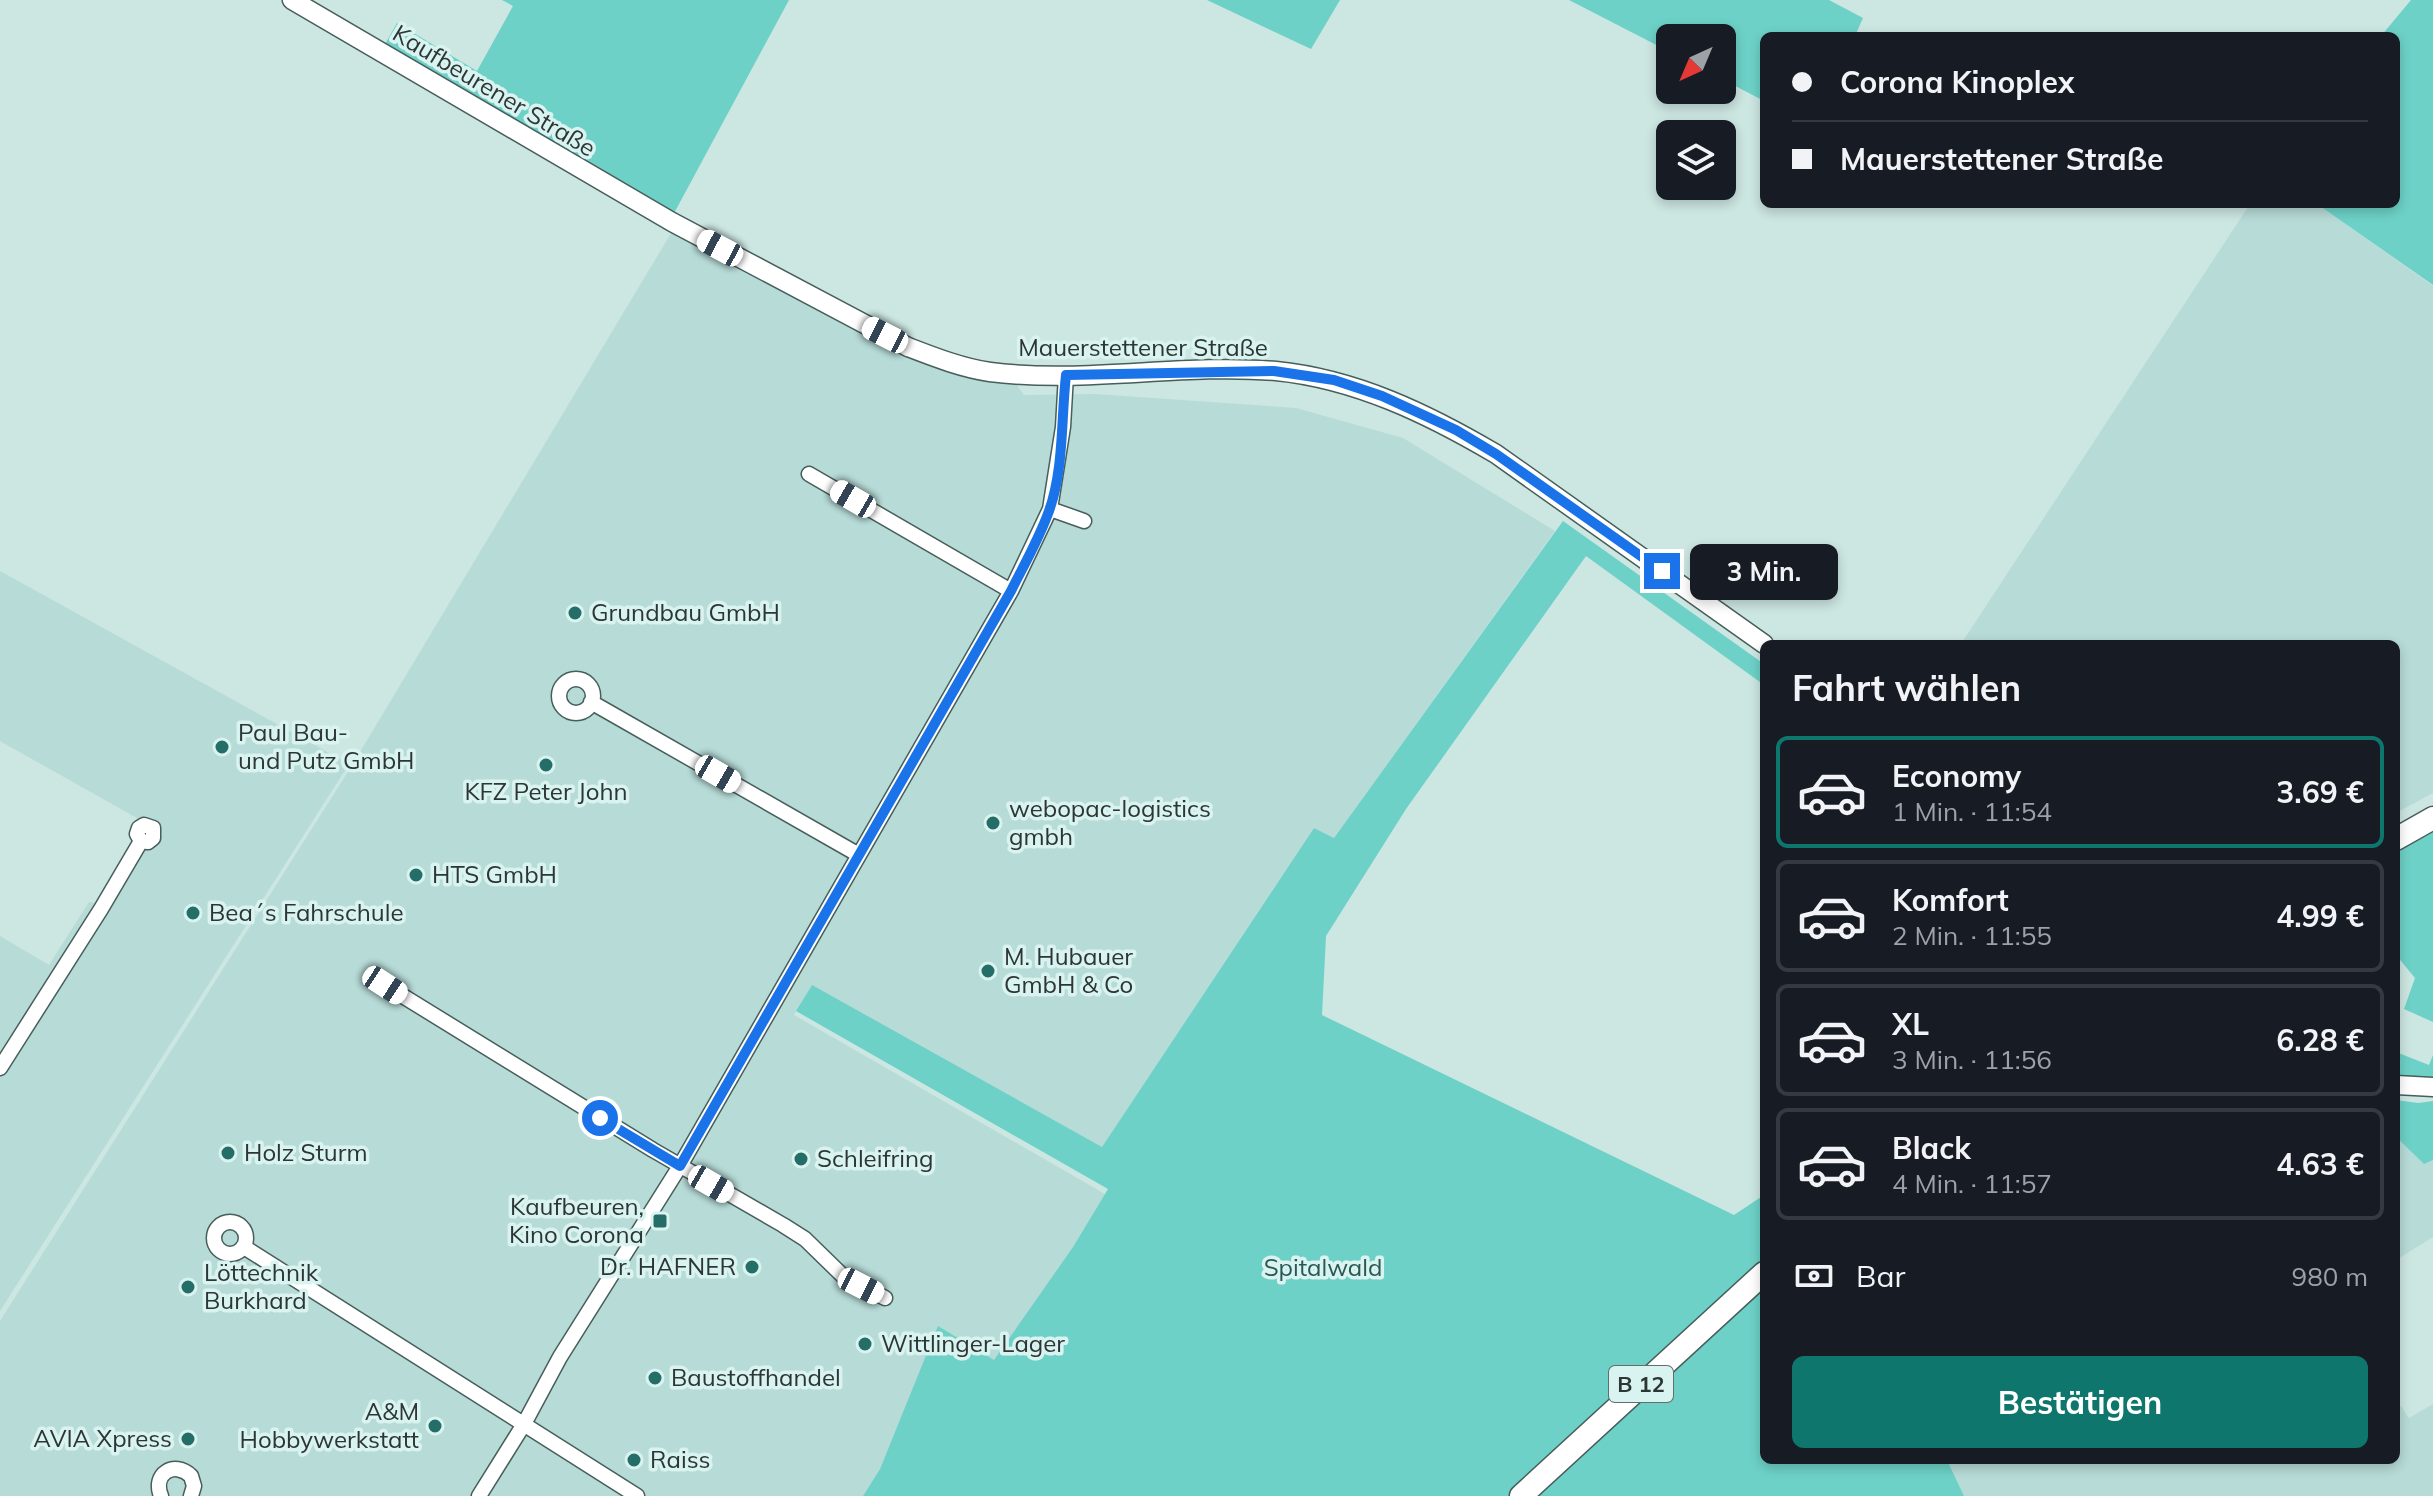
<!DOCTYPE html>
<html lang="de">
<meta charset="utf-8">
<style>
body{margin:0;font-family:Mulish,sans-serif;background:#20242c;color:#f1f3f6;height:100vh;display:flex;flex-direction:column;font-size:30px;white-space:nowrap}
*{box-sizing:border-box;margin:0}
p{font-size:26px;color:#9ea1a6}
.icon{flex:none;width:44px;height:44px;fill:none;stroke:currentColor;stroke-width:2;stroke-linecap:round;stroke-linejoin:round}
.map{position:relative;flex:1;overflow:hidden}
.drawer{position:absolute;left:1760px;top:640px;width:640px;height:824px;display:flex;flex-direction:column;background:#171b24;border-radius:12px;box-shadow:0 4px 12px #0003}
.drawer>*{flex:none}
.top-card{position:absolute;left:1760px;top:32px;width:640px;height:176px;border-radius:12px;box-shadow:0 4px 12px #0003;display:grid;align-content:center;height:176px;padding:0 32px;background:#171b24}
.needle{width:52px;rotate:224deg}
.tools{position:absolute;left:1656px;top:24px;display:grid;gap:16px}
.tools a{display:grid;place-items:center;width:80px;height:80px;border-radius:12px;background:#171b24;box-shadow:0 4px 12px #0003;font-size:40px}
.end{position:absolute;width:36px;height:36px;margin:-18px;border:10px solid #1a73e8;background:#fff;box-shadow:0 0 0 4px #fff}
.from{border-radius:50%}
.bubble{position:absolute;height:56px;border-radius:12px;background:#171b24;box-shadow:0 4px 12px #0003;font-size:26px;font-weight:700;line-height:56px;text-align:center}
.car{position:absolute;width:24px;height:48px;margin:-24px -12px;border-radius:10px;box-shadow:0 0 6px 2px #0007;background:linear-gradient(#fff 24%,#345 0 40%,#fff 0 76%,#345 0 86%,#fff 0)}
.top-card b{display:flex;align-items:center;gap:28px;height:76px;font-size:30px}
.top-card b+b{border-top:2px solid #363941}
.top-card i{width:20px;height:20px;background:#f1f3f6}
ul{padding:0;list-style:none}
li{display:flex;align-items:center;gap:24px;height:112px;margin:0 16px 12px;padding:0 16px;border:4px solid #363941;border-radius:12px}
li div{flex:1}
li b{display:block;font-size:30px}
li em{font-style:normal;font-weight:700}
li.selected{border-color:#0f766e}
li>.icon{width:72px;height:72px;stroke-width:1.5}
h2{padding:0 32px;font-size:36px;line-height:96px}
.pay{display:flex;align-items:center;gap:20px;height:88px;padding:0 32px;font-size:30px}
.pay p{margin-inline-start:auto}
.button{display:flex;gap:16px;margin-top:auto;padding:16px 32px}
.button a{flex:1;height:92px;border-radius:12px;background:#0f766e;color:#fff;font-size:32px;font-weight:700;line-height:92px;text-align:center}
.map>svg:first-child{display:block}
.built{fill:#b7dbd7}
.green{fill:#6dd1c7}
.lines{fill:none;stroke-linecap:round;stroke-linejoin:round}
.street-casing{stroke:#475e5b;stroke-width:17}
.secondary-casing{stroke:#475e5b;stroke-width:21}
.primary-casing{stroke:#475e5b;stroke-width:25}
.street{stroke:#fff;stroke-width:14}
.secondary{stroke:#fff;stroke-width:18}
.primary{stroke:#fff;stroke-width:22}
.route{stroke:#1a73e8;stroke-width:10}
.poi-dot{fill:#256e68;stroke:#d9f3f0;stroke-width:3}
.labels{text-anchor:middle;stroke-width:7;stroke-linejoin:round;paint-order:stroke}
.shield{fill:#d9f3f0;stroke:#606f6d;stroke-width:2}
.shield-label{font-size:22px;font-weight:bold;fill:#2c3635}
.street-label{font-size:24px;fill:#2c3635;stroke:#d9f3f0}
.poi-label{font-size:24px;fill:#2c3635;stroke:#d9f3f0;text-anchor:start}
.park-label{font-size:24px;fill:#2a5955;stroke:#d9f3f0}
</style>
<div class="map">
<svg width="2433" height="1496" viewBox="0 0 2433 1496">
<rect width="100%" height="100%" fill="#cce6e2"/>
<path class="built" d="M2250,204H2317L2433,286V793L2396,813V644H1961Z
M673,230L943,371L1016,384L1024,395L1095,394L1296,408L1403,438L1555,531L1334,838L1314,828L1102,1147L811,986L794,1015L1105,1194L1073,1247L994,1361L939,1327L880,1469L863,1496H0V1321L351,767Z
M0,571L349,764L0,1311V936L49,965L89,902L101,904L137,843L130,831L137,818L0,741Z
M2396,1137L2424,1164L2433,1160V1237L2396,1260Z
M2433,1404V1496H1964L1947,1460H2396V1409L2401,1406L2409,1418Z"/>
<path class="green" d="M502,0H789L672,217L384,46L397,23L477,71L513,6Z
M1207,0H1340L1311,49Z
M1569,0H1829L1863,18L1855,36H1764V101L1722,79V38H1670V52Z
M2411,0H2433V285L2317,204H2396V36H2381Z
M1563,521L1764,664V685L1586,556L1406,809L1326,936L1322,1015L1734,1215L1764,1195V1265L1512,1496H863L880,1469L938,1326L994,1360L1073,1247L1108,1189L796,1011L812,985L1102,1147L1314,828L1334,838Z
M2433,828V1022L2404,1009L2415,978L2396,955V849Z
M2396,1052L2429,1065L2433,1055V1083L2396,1081Z
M2396,1100L2418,1103L2433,1101V1160L2424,1164L2396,1137Z
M1764,1283V1460H1947L1964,1496H1531Z"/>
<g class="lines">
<g class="street-casing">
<path id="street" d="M809,474L1011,591
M1050,509L1084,521
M559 696a17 17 0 1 1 34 0a17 17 0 1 1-34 0Z
M591,702L859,855
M385,985L653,1150L783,1225L805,1239L843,1276L885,1298
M0,1068L101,909L141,841L137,834L139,828L144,825L153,828V838L148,842L141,841
M214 1238a16 16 0 1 1 32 0a16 16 0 1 1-32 0Z
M244,1247L637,1496
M161,1496C152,1474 174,1460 191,1476L194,1486L191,1496
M479,1496L524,1424L560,1357L680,1166L1011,591L1050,509L1063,427L1066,375"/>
</g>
<g class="secondary-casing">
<path id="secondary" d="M292,0L672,222L908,347C934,357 962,368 990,372C1085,384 1181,363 1276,371C1356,379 1428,414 1496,454L1764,644
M2396,1085L2433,1087"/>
</g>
<g class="primary-casing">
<path id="primary" d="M2396,839L2433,818
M1521,1496L1764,1273"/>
</g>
<use href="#street" class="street"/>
<use href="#secondary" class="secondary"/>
<use href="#primary" class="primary"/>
</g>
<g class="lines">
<path class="route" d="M600,1118L680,1166L1011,591C1024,565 1039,539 1049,511C1064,469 1061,419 1066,375L1274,371L1334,380L1382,396L1456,430L1496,454L1662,571"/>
</g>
<g class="poi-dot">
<circle cx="575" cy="613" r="8"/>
<circle cx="222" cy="747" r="8"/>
<circle cx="546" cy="765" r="8"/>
<circle cx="993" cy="823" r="8"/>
<circle cx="416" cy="875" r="8"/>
<circle cx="193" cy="913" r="8"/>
<circle cx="988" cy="971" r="8"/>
<circle cx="228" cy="1153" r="8"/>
<circle cx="801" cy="1159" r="8"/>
<rect x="652" y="1213" width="16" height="16" rx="4"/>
<circle cx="752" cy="1267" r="8"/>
<circle cx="188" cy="1287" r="8"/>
<circle cx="865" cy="1344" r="8"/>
<circle cx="655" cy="1378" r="8"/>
<circle cx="435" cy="1426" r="8"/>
<circle cx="188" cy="1439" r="8"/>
<circle cx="634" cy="1460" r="8"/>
</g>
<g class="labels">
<rect class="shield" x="1609" y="1366" width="64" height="36" rx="6"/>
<g class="shield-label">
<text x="1641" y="1392">B 12</text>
</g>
<g class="street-label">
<text transform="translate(494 91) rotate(31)" y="8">Kaufbeurener Straße</text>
<text x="1143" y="356">Mauerstettener Straße</text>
</g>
<g class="poi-label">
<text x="591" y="621">Grundbau GmbH</text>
<text x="238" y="741">Paul Bau-<tspan x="238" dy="28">und Putz GmbH</tspan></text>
<text x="546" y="800" text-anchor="middle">KFZ Peter John</text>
<text x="1009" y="817">webopac-logistics<tspan x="1009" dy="28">gmbh</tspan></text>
<text x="432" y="883">HTS GmbH</text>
<text x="209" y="921">Bea´s Fahrschule</text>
<text x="1004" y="965">M. Hubauer<tspan x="1004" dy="28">GmbH &amp; Co</tspan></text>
<text x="244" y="1161">Holz Sturm</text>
<text x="817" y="1167">Schleifring</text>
<text x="644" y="1215" text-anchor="end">Kaufbeuren,<tspan x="644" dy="28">Kino Corona</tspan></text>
<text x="736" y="1275" text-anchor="end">Dr. HAFNER</text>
<text x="204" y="1281">Löttechnik<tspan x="204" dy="28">Burkhard</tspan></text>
<text x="881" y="1352">Wittlinger-Lager</text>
<text x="671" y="1386">Baustoffhandel</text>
<text x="419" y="1420" text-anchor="end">A&amp;M<tspan x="419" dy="28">Hobbywerkstatt</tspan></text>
<text x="172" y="1447" text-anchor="end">AVIA Xpress</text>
<text x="650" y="1468">Raiss</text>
</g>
<g class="park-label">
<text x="1323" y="1276">Spitalwald</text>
</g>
</g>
</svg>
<div class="tools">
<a><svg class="needle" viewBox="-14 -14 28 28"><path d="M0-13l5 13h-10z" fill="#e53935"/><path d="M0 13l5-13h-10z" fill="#9ea1a6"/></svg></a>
<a><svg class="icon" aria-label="layers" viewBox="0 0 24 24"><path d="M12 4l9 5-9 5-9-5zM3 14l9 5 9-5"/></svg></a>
</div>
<i class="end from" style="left:600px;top:1118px"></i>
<i class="end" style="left:1662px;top:571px"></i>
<div class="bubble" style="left:1690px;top:544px;width:148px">3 Min.</div>
<i class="car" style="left:720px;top:248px;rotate:298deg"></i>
<i class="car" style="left:885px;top:335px;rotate:297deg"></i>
<i class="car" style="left:853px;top:499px;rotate:300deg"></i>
<i class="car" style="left:718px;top:774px;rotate:120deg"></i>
<i class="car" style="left:385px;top:985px;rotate:123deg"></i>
<i class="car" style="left:711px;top:1184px;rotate:120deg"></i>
<i class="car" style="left:861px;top:1286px;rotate:117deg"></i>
<div class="top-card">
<b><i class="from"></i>Corona Kinoplex</b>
<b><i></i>Mauerstettener Straße</b>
</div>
<section class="drawer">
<h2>Fahrt wählen</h2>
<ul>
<li class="selected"><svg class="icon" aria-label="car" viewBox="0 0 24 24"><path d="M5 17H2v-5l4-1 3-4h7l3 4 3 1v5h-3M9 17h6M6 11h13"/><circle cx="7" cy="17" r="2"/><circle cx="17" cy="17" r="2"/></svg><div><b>Economy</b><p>1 Min. · 11:54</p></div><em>3.69 €</em></li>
<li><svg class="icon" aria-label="car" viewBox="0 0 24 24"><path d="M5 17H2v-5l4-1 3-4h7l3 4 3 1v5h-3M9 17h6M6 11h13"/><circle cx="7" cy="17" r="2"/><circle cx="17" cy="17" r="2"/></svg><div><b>Komfort</b><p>2 Min. · 11:55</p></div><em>4.99 €</em></li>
<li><svg class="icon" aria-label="car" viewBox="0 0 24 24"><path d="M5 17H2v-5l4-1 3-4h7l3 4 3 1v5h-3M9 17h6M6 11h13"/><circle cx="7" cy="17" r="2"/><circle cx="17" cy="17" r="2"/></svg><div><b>XL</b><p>3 Min. · 11:56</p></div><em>6.28 €</em></li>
<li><svg class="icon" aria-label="car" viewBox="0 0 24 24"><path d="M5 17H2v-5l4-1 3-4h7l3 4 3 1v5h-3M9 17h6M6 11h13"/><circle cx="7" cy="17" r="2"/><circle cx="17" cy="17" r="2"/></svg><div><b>Black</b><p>4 Min. · 11:57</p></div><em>4.63 €</em></li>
</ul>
<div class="pay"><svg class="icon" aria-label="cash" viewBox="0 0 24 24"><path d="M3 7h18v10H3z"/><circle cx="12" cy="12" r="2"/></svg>Bar<p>980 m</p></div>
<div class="button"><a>Bestätigen</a></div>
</section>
</div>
